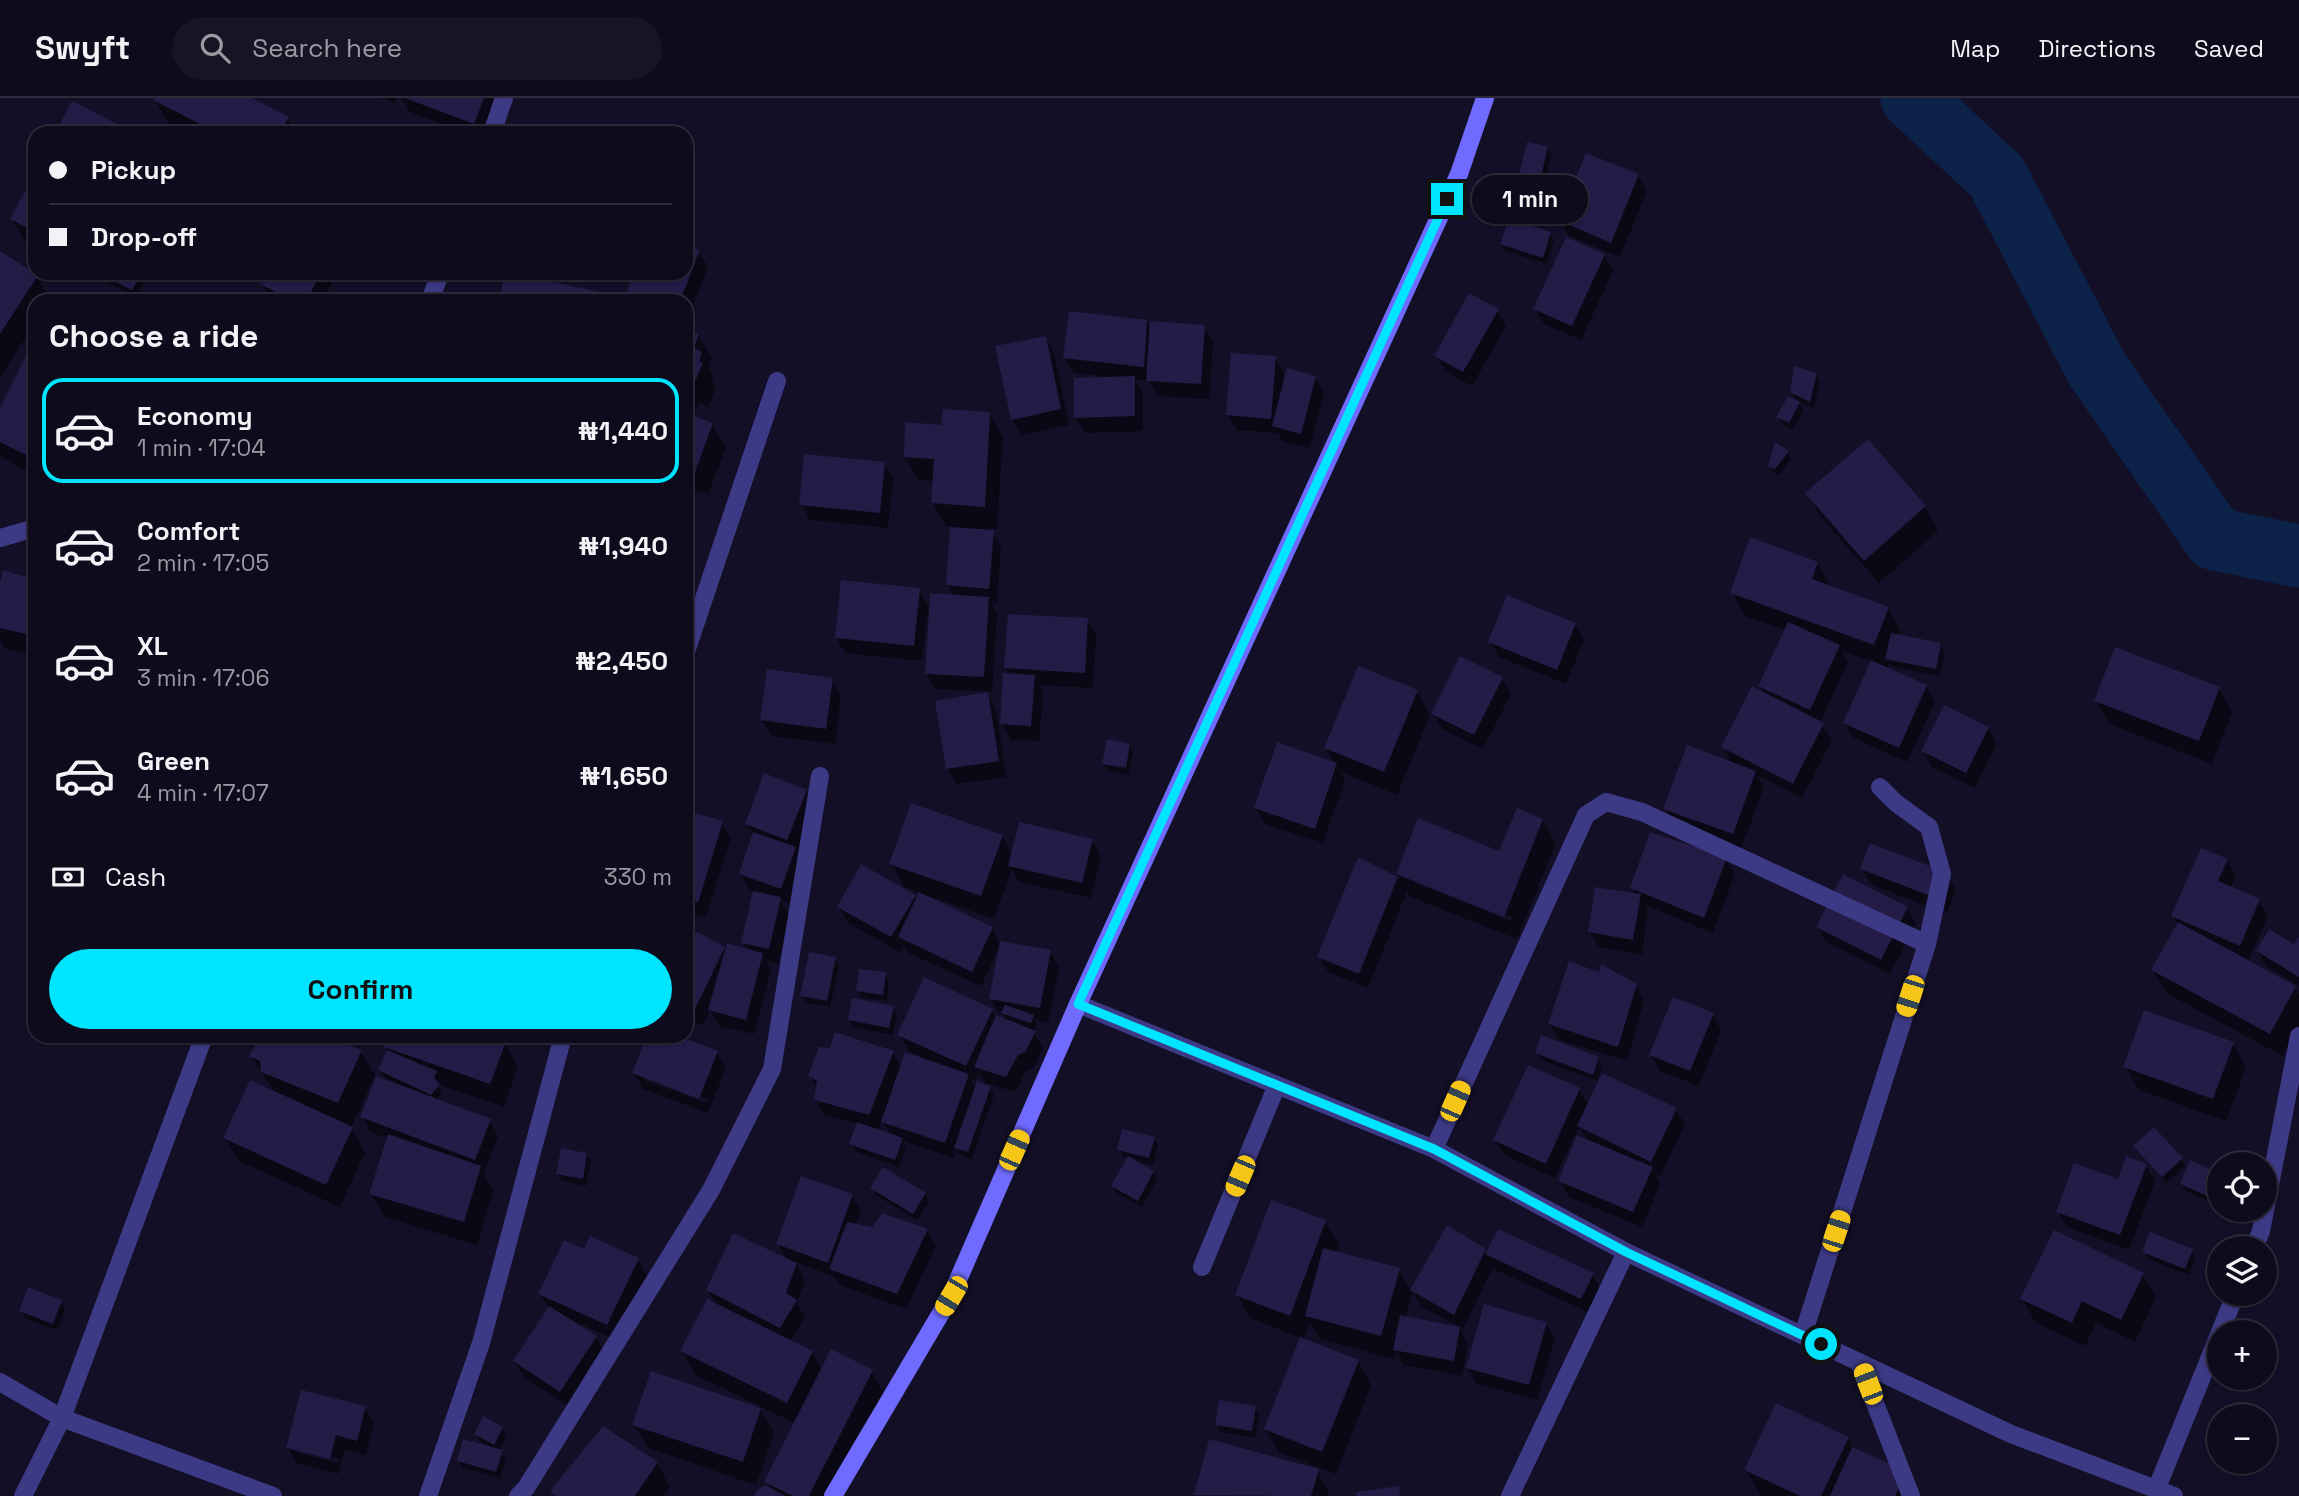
<!DOCTYPE html>
<meta charset="utf-8">
<style>
body{margin:0;font-family:"Space Grotesk",sans-serif;background:#171425;color:#f1f3f6;height:100vh;display:flex;flex-direction:column;font-size:26px;white-space:nowrap}
*{box-sizing:border-box;margin:0}
p{font-size:23px;color:#9b9ba3}
.icon{flex:none;width:38px;height:38px;fill:none;stroke:currentColor;stroke-width:2;stroke-linecap:round;stroke-linejoin:round}
.map{position:relative;flex:1;overflow:hidden}
.side{position:absolute;left:28px;top:196px;width:665px;height:749px;display:flex;flex-direction:column;background:#0e0b1c;border-radius:21px;box-shadow:0 2px 5px #0004,0 0 0 2px #2e2b3b}
.side>*{flex:none}
.banner{position:absolute;left:28px;top:28px;width:665px;height:154px;border-radius:21px;box-shadow:0 2px 5px #0004,0 0 0 2px #2e2b3b;display:grid;align-content:center;height:154px;padding:0 21px;background:#0e0b1c}
.controls{position:absolute;left:2207px;top:1054px;display:grid;gap:14px}
.controls a{display:grid;place-items:center;width:70px;height:70px;border-radius:50%;background:#0e0b1c;box-shadow:0 2px 5px #0004,0 0 0 2px #2e2b3b;font-size:35px}
.end{position:absolute;width:32px;height:32px;margin:-16px;border:9px solid #00e5ff;background:#111;box-shadow:0 0 0 4px #111}
.from{border-radius:50%}
.bubble{position:absolute;height:49px;border-radius:24px;background:#0e0b1c;box-shadow:0 2px 5px #0004,0 0 0 2px #2e2b3b;font-size:23px;font-weight:700;line-height:49px;text-align:center}
.car{position:absolute;width:21px;height:42px;margin:-21px -10px;border-radius:9px;box-shadow:0 0 5px 2px #0007;background:linear-gradient(#f5c518 24%,#345 0 40%,#f5c518 0 76%,#345 0 86%,#f5c518 0)}
.banner b{display:flex;align-items:center;gap:24px;height:66px;font-size:26px}
.banner b+b{border-top:2px solid #2e2b3b}
.banner i{width:18px;height:18px;background:#f1f3f6}
ul{padding:0;list-style:none}
li{display:flex;align-items:center;gap:21px;height:105px;margin:0 14px 10px;padding:0 7px;border:4px solid transparent;border-radius:21px}
li div{flex:1}
li b{display:block;font-size:26px}
li em{font-style:normal;font-weight:700}
li.on{border-color:#00e5ff}
li>.icon{width:63px;height:63px;stroke-width:1.5}
h2{padding:0 21px;font-size:32px;line-height:84px}
.pay{display:flex;align-items:center;gap:18px;height:77px;padding:0 21px;font-size:26px}
.pay p{margin-inline-start:auto}
.button{display:flex;gap:14px;margin-top:auto;padding:14px 21px}
.button a{flex:1;height:80px;border-radius:42px;background:#00e5ff;color:#111;font-size:28px;font-weight:700;line-height:80px;text-align:center}
header{display:flex;align-items:center;gap:42px;box-sizing:border-box;height:98px;padding:0 35px;background:#0e0b1c;border-bottom:2px solid #2e2b3b}
header strong{font-size:33px}
nav{display:flex;gap:38px;margin-inline-start:auto;font-size:24px}
.search{width:490px;height:63px;background:#171425;display:flex;align-items:center;gap:18px;box-sizing:border-box;padding:0 24px;border-radius:38px;color:#9b9ba3;font-size:26px}
.map>svg:first-child{display:block}
.shadow{fill:#0007;fill-rule:evenodd}
.lines{fill:none;stroke-linecap:round;stroke-linejoin:round}
.river{stroke:#0c2248;stroke-width:63}
.building{fill:#241b47}
.street{stroke:#3d3a85;stroke-width:18}
.secondary{stroke:#6f6bff;stroke-width:18}
.route{stroke:#00e5ff;stroke-width:9}
</style>
<header>
<strong>Swyft</strong>
<div class="search"><svg class="icon" aria-label="search" viewBox="0 0 24 24"><circle cx="10" cy="10" r="6"/><path d="M15 15l6 6"/></svg>Search here</div>
<nav><a>Map</a><a>Directions</a><a>Saved</a></nav>
</header>
<div class="map">
<svg width="2299" height="1398" viewBox="0 0 2299 1398">
<rect width="100%" height="100%" fill="#130f26"/>
<path class="shadow" d="M156,0H248L287,20L296,35H188L169,25L155,2Z
M382,0H397L395,6Z
M402,0H498L485,35H468L410,14Z
M1547,50L1551,57L1543,94L1523,92L1519,85Z
M35,78V149L26,145L12,121Z
M1638,78L1647,93L1620,159L1569,138L1560,122Z
M1550,136L1554,143L1546,166L1506,153L1502,146Z
M686,149L699,154L708,169L686,225V203H630L627,198L636,175H686Z
M0,155L37,179L50,202L35,203V225L0,279Z
M1604,158L1613,173L1581,242L1544,226L1535,210Z
M104,175H149L137,199L107,184Z
M268,175H337L323,203L271,201L262,186Z
M1497,213L1506,228L1472,288L1445,273L1436,258Z
M1146,223L1152,233L1204,228L1213,244L1209,301L1157,298L1149,283L1135,282L1143,295V333L1085,335L1076,319L1101,278L1074,275L1065,260Z
M686,232L698,237L712,260L708,268L714,278L712,284L716,290L708,309L699,305L693,319L712,326L726,350L708,396L686,388Z
M1045,240L1054,255L1069,327L1021,337L1012,321Z
M35,244V377L2,360L0,357V314Z
M1275,260L1284,275L1283,285L1315,279L1324,295L1310,350L1283,343L1278,335L1237,332L1228,317Z
M1816,276L1820,284L1814,310L1797,302L1803,312L1793,332L1783,326L1778,319L1798,305L1792,294Z
M989,315L1003,339L997,431H991L1001,449L997,506L991,505L997,516L992,594L935,591L926,575L930,519H927L922,563L845,555L836,539L919,492L931,512L954,498L948,487L952,429L946,428L933,405L934,383L919,382L905,359L943,329Z
M1867,343L1925,409L1938,433L1879,485L1821,419L1807,396Z
M1787,354L1791,361L1779,377L1774,375L1770,368Z
M884,366L893,381L888,430L810,422L801,406Z
M1817,465L1831,490L1888,510L1901,534L1899,538L1940,547L1945,554L1940,578L1891,568L1889,564L1887,571L1926,588L1935,604L1907,664L1854,640L1845,625L1872,564L1841,552L1848,564L1820,625L1832,642L1802,700L1757,677L1764,690L1741,750L1674,726L1665,710L1732,666L1723,649L1765,597L1760,588L1786,532L1745,518L1732,494Z
M35,483V558L5,551L0,541V492Z
M1087,522L1096,537L1093,590L1038,587L1043,594L1039,643L1011,642L1002,626L1010,577L1006,570Z
M1575,527L1584,542L1566,586L1499,559L1490,543Z
M1502,581L1511,596L1483,651L1442,631L1433,616Z
M832,582L841,597L835,646L771,638L762,622Z
M2219,591L2232,614L2212,666L2109,626L2096,603Z
M1417,594L1430,617L1397,697L1341,674L1345,682L1323,745L1265,726L1256,710L1335,666L1326,650Z
M987,596L996,612L1006,679L957,686L948,671L937,604Z
M1988,630L1997,646L1975,690L1932,669L1923,653Z
M1129,647L1133,655L1129,677L1108,673L1104,666Z
M806,693L815,708L797,754L804,766L790,805L780,802L789,817L778,866L766,863L771,872L754,936L719,928L710,912L703,928L686,919V830L723,850L726,855L747,852L743,845L755,793L750,792L741,776L754,738L747,726Z
M686,714L722,725L731,740L706,819L686,813Z
M1542,722L1556,745L1517,841L1411,799L1407,793L1368,890L1328,874L1319,858L1359,761L1401,782L1397,776L1500,755ZM1415,782L1513,820L1511,823L1415,785Z
M1002,738L1013,757L1092,742L1101,758L1091,800L1019,784L1012,771L994,821L928,798L927,800L992,830L1000,845L1050,854L1059,869L1048,925L1035,922L1037,926L1034,934L1043,950L1034,969L1026,973L1015,994L987,985L994,997L972,1061L960,1057L957,1051L954,1060L903,1043L906,1049L899,1069L855,1053L851,1045L858,1026L825,1017L816,1002L818,992L810,978L893,954L902,970L922,959L908,952L899,937L991,912L997,921L1008,924L1004,917L1000,916L991,901L999,850L981,888L909,855L904,847L900,854L848,825L839,809L914,798L917,803L921,795L905,789L891,766ZM979,975L987,989L976,991L970,980L975,983ZM882,1021L891,1038L878,1033Z
M1726,761L1735,776L1713,835L1645,807L1648,813L1642,857L1599,849L1590,834L1636,797L1632,790Z
M2227,763L2236,778L2230,790L2259,803L2268,818L2248,864L2294,888L2299,896V929L2283,958L2166,895L2153,872L2178,827L2173,817Z
M1862,771L1947,776L1956,792L1946,816L1871,786Z
M1907,811L1916,826L1890,876L1827,844L1818,829Z
M2299,841V888L2267,869L2258,853L2294,849Z
M835,860L839,868L830,909L807,905L802,897Z
M885,876L889,883L887,903L862,900L858,893Z
M1635,887L1644,903L1627,963L1559,942L1550,926Z
M893,910L897,917L893,937L854,929L849,921Z
M1712,916L1721,932L1699,988L1660,973L1651,957Z
M262,938H340L349,949L361,954L375,977L351,1030L365,1054L340,1109L239,1063L225,1040L275,995L251,958Z
M389,938H499V944L505,946L518,969L504,1009L437,986L442,994L436,1003L489,1022L498,1038L484,1077L493,1093L477,1147L385,1119L371,1096L389,1041L371,1034L362,1019L395,984L384,979L380,972L388,954L386,949Z
M648,938H675L717,954L726,970L708,1015L643,991L634,975ZM645,978L708,1002L707,1005L645,982Z
M2232,945L2246,969L2226,1023L2139,992L2125,968Z
M1537,955L1598,961L1602,968L1597,983L1541,962Z
M1579,992L1589,1008L1676,1011L1685,1027L1660,1078L1655,1076L1660,1086L1642,1129L1569,1099L1560,1083L1588,1044L1579,1028L1555,1080L1504,1057L1495,1042Z
M1154,1040L1158,1047L1153,1067L1134,1062L1153,1074L1157,1081L1142,1109L1117,1095L1113,1088L1128,1060L1123,1059L1119,1052Z
M2135,1048L2181,1061L2185,1068L2167,1085Z
M586,1057L591,1064L586,1088L562,1083L558,1076Z
M2146,1067L2155,1083L2129,1152L2067,1129L2058,1114Z
M2219,1077V1108L2186,1093L2182,1086Z
M872,1090L925,1096L929,1104L917,1122L876,1097Z
M852,1098L861,1113L855,1127L873,1131L927,1133L936,1148L906,1211L840,1187L835,1179L795,1164L805,1182L797,1205L805,1219L790,1243L812,1254L822,1272L872,1274L885,1297L834,1398H756L768,1387L766,1384L795,1325L695,1277L682,1253L717,1207L708,1192L788,1163L778,1146Z
M1325,1124L1339,1147L1336,1155L1399,1172L1411,1194L1448,1130L1485,1152L1487,1156L1592,1176L1601,1192L1590,1215L1496,1172L1494,1167L1463,1231L1421,1208L1413,1193L1405,1220L1459,1230L1468,1246L1462,1278L1404,1267L1396,1253L1394,1261L1320,1241L1310,1224L1303,1242L1358,1263L1371,1287L1336,1376L1279,1354L1265,1331L1301,1240L1250,1220L1237,1197Z
M2191,1152L2195,1160L2189,1177L2148,1161L2144,1154Z
M584,1153L638,1162L647,1177L616,1242L572,1222L571,1224L596,1240L605,1255L570,1309L524,1279L515,1264L549,1211L540,1196Z
M2142,1176L2156,1199L2135,1244L2096,1225L2085,1248L2036,1225L2022,1201Z
M61,1203L65,1211L57,1232L25,1221L21,1213Z
M1546,1226L1555,1241L1537,1302L1476,1285L1467,1269Z
M1255,1309L1259,1316L1255,1340L1221,1334L1217,1327Z
M365,1310L374,1325L366,1357L345,1352L338,1376L297,1365L288,1350ZM298,1351L339,1361L338,1365L298,1355Z
M760,1312L774,1335L756,1387L648,1350L634,1327Z
M502,1330L506,1338L499,1353L506,1361L500,1380L463,1370L459,1363L491,1349L480,1343L476,1336Z
M1848,1340L1855,1352L1911,1398H1765L1760,1396L1746,1372Z
M657,1365L670,1389L664,1398H555L552,1394Z
M1317,1372L1330,1398L1196,1396Z"/>
<g class="lines">
<path class="river" d="M1912,0L1997,79L2097,271L2215,441L2299,458"/>
</g>
<path class="building" d="M154,0H252L289,19L280,35H218L153,2Z
M405,0H484L474,26Z
M72,3L127,31L125,35H55Z
M1527,44L1548,48L1539,88L1517,85Z
M1586,55L1639,76L1611,145L1558,122Z
M35,74V134L10,121Z
M1509,121L1551,134L1543,160L1500,146Z
M1566,139L1605,156L1572,228L1533,211Z
M686,147L700,152L680,203H639L625,198L634,175H686Z
M0,153L38,177L0,236Z
M98,175H142L132,192Z
M266,175H321L306,203H294L260,186Z
M505,175L601,194L599,203H499Z
M1469,195L1499,211L1463,274L1434,258Z
M1069,213L1147,222L1144,269L1063,260Z
M1150,223L1205,227L1201,286L1146,283Z
M686,230L699,236L694,250L702,254L699,263L703,265L694,286L686,283Z
M1046,238L1061,311L1011,322L995,248Z
M35,240V361L0,344V310Z
M1231,255L1276,258L1271,321L1226,317Z
M1794,268L1817,275L1810,304L1790,294Z
M1287,270L1316,278L1301,336L1272,328Z
M1135,278V318L1074,320V280Z
M1788,298L1800,304L1789,325L1776,319Z
M943,311L990,314L985,409L931,405L934,361L904,359L905,324L941,327Z
M686,315L713,325L695,374L686,371Z
M1868,341L1926,408L1864,463L1805,395Z
M1775,344L1789,353L1775,371L1768,368Z
M804,356L885,364L880,415L799,407Z
M950,429L994,432L989,491L946,487Z
M1750,439L1818,464L1812,481L1889,509L1874,547L1730,495Z
M3,472L35,482V538L0,530V484Z
M841,482L920,490L914,548L835,540Z
M930,495L989,499L984,579L925,576Z
M1507,497L1576,525L1557,572L1488,544Z
M1008,516L1088,520L1085,575L1004,570Z
M1788,524L1840,547L1810,612L1758,588Z
M1891,535L1941,545L1936,571L1885,561Z
M2115,549L2220,589L2199,643L2094,603Z
M1460,558L1503,579L1474,637L1431,616Z
M1871,562L1927,587L1899,650L1843,625Z
M1358,568L1418,592L1384,674L1324,650Z
M767,571L833,580L826,631L760,622Z
M1003,575L1035,577L1031,628L1000,626Z
M1752,588L1824,625L1793,686L1721,649Z
M988,594L999,663L946,671L935,603Z
M1944,607L1989,629L1966,675L1921,653Z
M1107,641L1130,646L1126,670L1102,666Z
M1277,644L1337,665L1315,731L1254,710Z
M1687,647L1756,673L1733,736L1663,711Z
M764,675L807,692L787,742L745,726Z
M911,705L1003,737L981,798L889,766Z
M1517,710L1543,721L1504,819L1396,776L1418,720L1499,753Z
M686,712L723,723L698,805L686,801Z
M1019,724L1093,741L1082,785L1008,768Z
M753,734L796,749L781,791L739,776Z
M1650,734L1727,759L1704,820L1630,790Z
M1870,745L1948,775L1938,801L1860,771Z
M2201,750L2228,761L2218,783L2260,801L2240,848L2171,818Z
M1358,759L1398,779L1359,876L1317,859Z
M861,766L916,797L891,839L837,809Z
M1843,776L1908,809L1881,862L1816,829Z
M1595,789L1641,796L1633,842L1588,834Z
M753,793L781,799L769,851L741,845Z
M919,794L993,829L972,874L898,839Z
M2178,824L2296,888L2270,936L2151,872Z
M686,828L725,849L694,913L686,909Z
M2269,831L2294,846L2299,838V879L2256,853Z
M1000,843L1051,852L1040,910L989,901Z
M727,845L763,855L746,922L708,912Z
M809,854L836,859L827,903L800,898Z
M1569,863L1599,874L1601,866L1637,886L1618,949L1548,926Z
M859,871L886,874L883,897L856,893Z
M924,879L993,911L966,968L897,937Z
M1673,899L1714,915L1690,973L1649,957Z
M852,900L894,908L889,930L848,922Z
M1005,907L1034,917L1031,925L1001,915Z
M2144,912L2234,944L2213,1001L2123,969Z
M996,917L1036,933L1025,954L1018,957L1006,979L974,969Z
M835,934L894,953L869,1017L814,1002L817,983L808,978L819,949L830,950Z
M1541,937L1599,959L1593,977L1535,955Z
M260,938H345L344,945L362,952L338,1005L261,974L260,963L249,958Z
M388,938H487L506,944L490,986L384,949Z
M647,938H679L718,953L699,1001L632,975Z
M387,952L437,973L434,980L440,986L431,997L378,972Z
M905,954L969,976L945,1045L881,1024Z
M1528,967L1580,990L1546,1066L1493,1042Z
M1602,975L1677,1010L1651,1064L1577,1028Z
M376,978L491,1021L475,1062L360,1019Z
M250,982L353,1029L326,1087L223,1040Z
M977,983L991,988L968,1054L954,1050Z
M857,1024L903,1040L895,1062L849,1046Z
M2154,1029L2183,1060L2162,1079L2133,1048Z
M1122,1031L1155,1039L1149,1060L1117,1052Z
M388,1036L481,1068L464,1124L369,1096Z
M1577,1037L1653,1069L1633,1114L1558,1083Z
M561,1050L587,1055L583,1081L556,1076Z
M1128,1058L1154,1073L1138,1103L1111,1088Z
M2126,1058L2147,1066L2120,1137L2056,1114L2074,1065L2118,1081Z
M2190,1062L2219,1075V1103L2180,1086Z
M883,1069L926,1095L913,1116L870,1090Z
M801,1078L853,1096L828,1165L776,1146Z
M1271,1102L1326,1122L1290,1218L1235,1197Z
M882,1115L928,1131L897,1196L829,1171L847,1124L872,1129Z
M1447,1127L1486,1151L1454,1217L1410,1192Z
M1498,1131L1594,1175L1581,1201L1485,1156Z
M2054,1132L2144,1175L2121,1222L2082,1203L2072,1225L2020,1201Z
M2150,1134L2193,1151L2185,1171L2142,1154Z
M733,1135L797,1165L786,1195L797,1202L780,1230L706,1192Z
M590,1138L639,1160L607,1227L538,1196L564,1142L584,1151Z
M1323,1150L1400,1170L1381,1238L1305,1218Z
M28,1189L62,1202L53,1226L19,1213Z
M707,1201L813,1253L787,1305L680,1253Z
M1484,1206L1547,1224L1529,1287L1466,1270Z
M549,1208L597,1238L560,1294L513,1263Z
M1400,1217L1460,1229L1454,1263L1393,1252Z
M1300,1239L1359,1262L1322,1354L1264,1331Z
M831,1251L873,1272L809,1398H793L764,1384Z
M651,1273L761,1310L743,1364L632,1327Z
M301,1292L366,1308L357,1343L336,1337L330,1361L286,1350Z
M1219,1302L1256,1308L1252,1333L1215,1327Z
M1776,1305L1849,1339L1821,1398H1800L1744,1372Z
M483,1318L503,1329L494,1347L474,1336Z
M603,1328L658,1364L635,1398H556L550,1393Z
M463,1341L503,1352L496,1374L457,1363Z
M1209,1341L1319,1371L1311,1398L1194,1397Z
M1852,1349L1907,1373L1895,1398H1830Z
M766,1387L785,1398H754L757,1392Z
M1399,1388L1400,1398H1357L1356,1394Z"/>
<g class="lines">
<path class="street" d="M492,35L504,0
M430,203L440,175
M0,440L35,430
M686,554L777,283
M1078,906L1434,1051L1626,1154L2011,1336L2174,1398
M1434,1051L1586,717L1606,704L1642,714L1927,846
M2254,1150L2261,1133L2299,938
M1202,1169L1277,987
M2220,1234L2236,1195
M1803,1237L1927,846L1942,776L1929,729L1896,705L1880,689
M1859,1264L1911,1398
M0,1284L62,1320L273,1398
M2156,1392L2219,1237
M23,1398L62,1320L204,938
M428,1398L481,1245L563,938
M518,1398L526,1390L711,1092L772,971L820,678
M1510,1398L1626,1154"/>
<path class="secondary" d="M833,1398L951,1198L1078,906L1459,76L1485,0"/>
</g>
<g class="lines">
<path class="route" d="M1447,101L1078,906L1434,1051L1626,1154L1821,1246"/>
</g>
</svg>
<div class="controls">
<a><svg class="icon" aria-label="locate" viewBox="0 0 24 24"><circle cx="12" cy="12" r="6"/><path d="M12 2v4M12 18v4M2 12h4M18 12h4"/></svg></a>
<a><svg class="icon" aria-label="layers" viewBox="0 0 24 24"><path d="M12 4l9 5-9 5-9-5zM3 14l9 5 9-5"/></svg></a>
<a>+</a>
<a>−</a>
</div>
<i class="end from" style="left:1821px;top:1246px"></i>
<i class="end" style="left:1447px;top:101px"></i>
<div class="bubble" style="left:1472px;top:77px;width:116px">1 min</div>
<i class="car" style="left:1910px;top:898px;rotate:198deg"></i>
<i class="car" style="left:1455px;top:1003px;rotate:24deg"></i>
<i class="car" style="left:1014px;top:1052px;rotate:24deg"></i>
<i class="car" style="left:1240px;top:1078px;rotate:203deg"></i>
<i class="car" style="left:1836px;top:1133px;rotate:18deg"></i>
<i class="car" style="left:951px;top:1198px;rotate:211deg"></i>
<i class="car" style="left:1868px;top:1286px;rotate:339deg"></i>
<div class="banner">
<b><i class="from"></i>Pickup</b>
<b><i></i>Drop-off</b>
</div>
<section class="side">
<h2>Choose a ride</h2>
<ul>
<li class="on"><svg class="icon" aria-label="car" viewBox="0 0 24 24"><path d="M5 17H2v-5l4-1 3-4h7l3 4 3 1v5h-3M9 17h6M6 11h13"/><circle cx="7" cy="17" r="2"/><circle cx="17" cy="17" r="2"/></svg><div><b>Economy</b><p>1 min · 17:04</p></div><em>₦1,440</em></li>
<li><svg class="icon" aria-label="car" viewBox="0 0 24 24"><path d="M5 17H2v-5l4-1 3-4h7l3 4 3 1v5h-3M9 17h6M6 11h13"/><circle cx="7" cy="17" r="2"/><circle cx="17" cy="17" r="2"/></svg><div><b>Comfort</b><p>2 min · 17:05</p></div><em>₦1,940</em></li>
<li><svg class="icon" aria-label="car" viewBox="0 0 24 24"><path d="M5 17H2v-5l4-1 3-4h7l3 4 3 1v5h-3M9 17h6M6 11h13"/><circle cx="7" cy="17" r="2"/><circle cx="17" cy="17" r="2"/></svg><div><b>XL</b><p>3 min · 17:06</p></div><em>₦2,450</em></li>
<li><svg class="icon" aria-label="car" viewBox="0 0 24 24"><path d="M5 17H2v-5l4-1 3-4h7l3 4 3 1v5h-3M9 17h6M6 11h13"/><circle cx="7" cy="17" r="2"/><circle cx="17" cy="17" r="2"/></svg><div><b>Green</b><p>4 min · 17:07</p></div><em>₦1,650</em></li>
</ul>
<div class="pay"><svg class="icon" aria-label="cash" viewBox="0 0 24 24"><path d="M3 7h18v10H3z"/><circle cx="12" cy="12" r="2"/></svg>Cash<p>330 m</p></div>
<div class="button"><a>Confirm</a></div>
</section>
</div>
